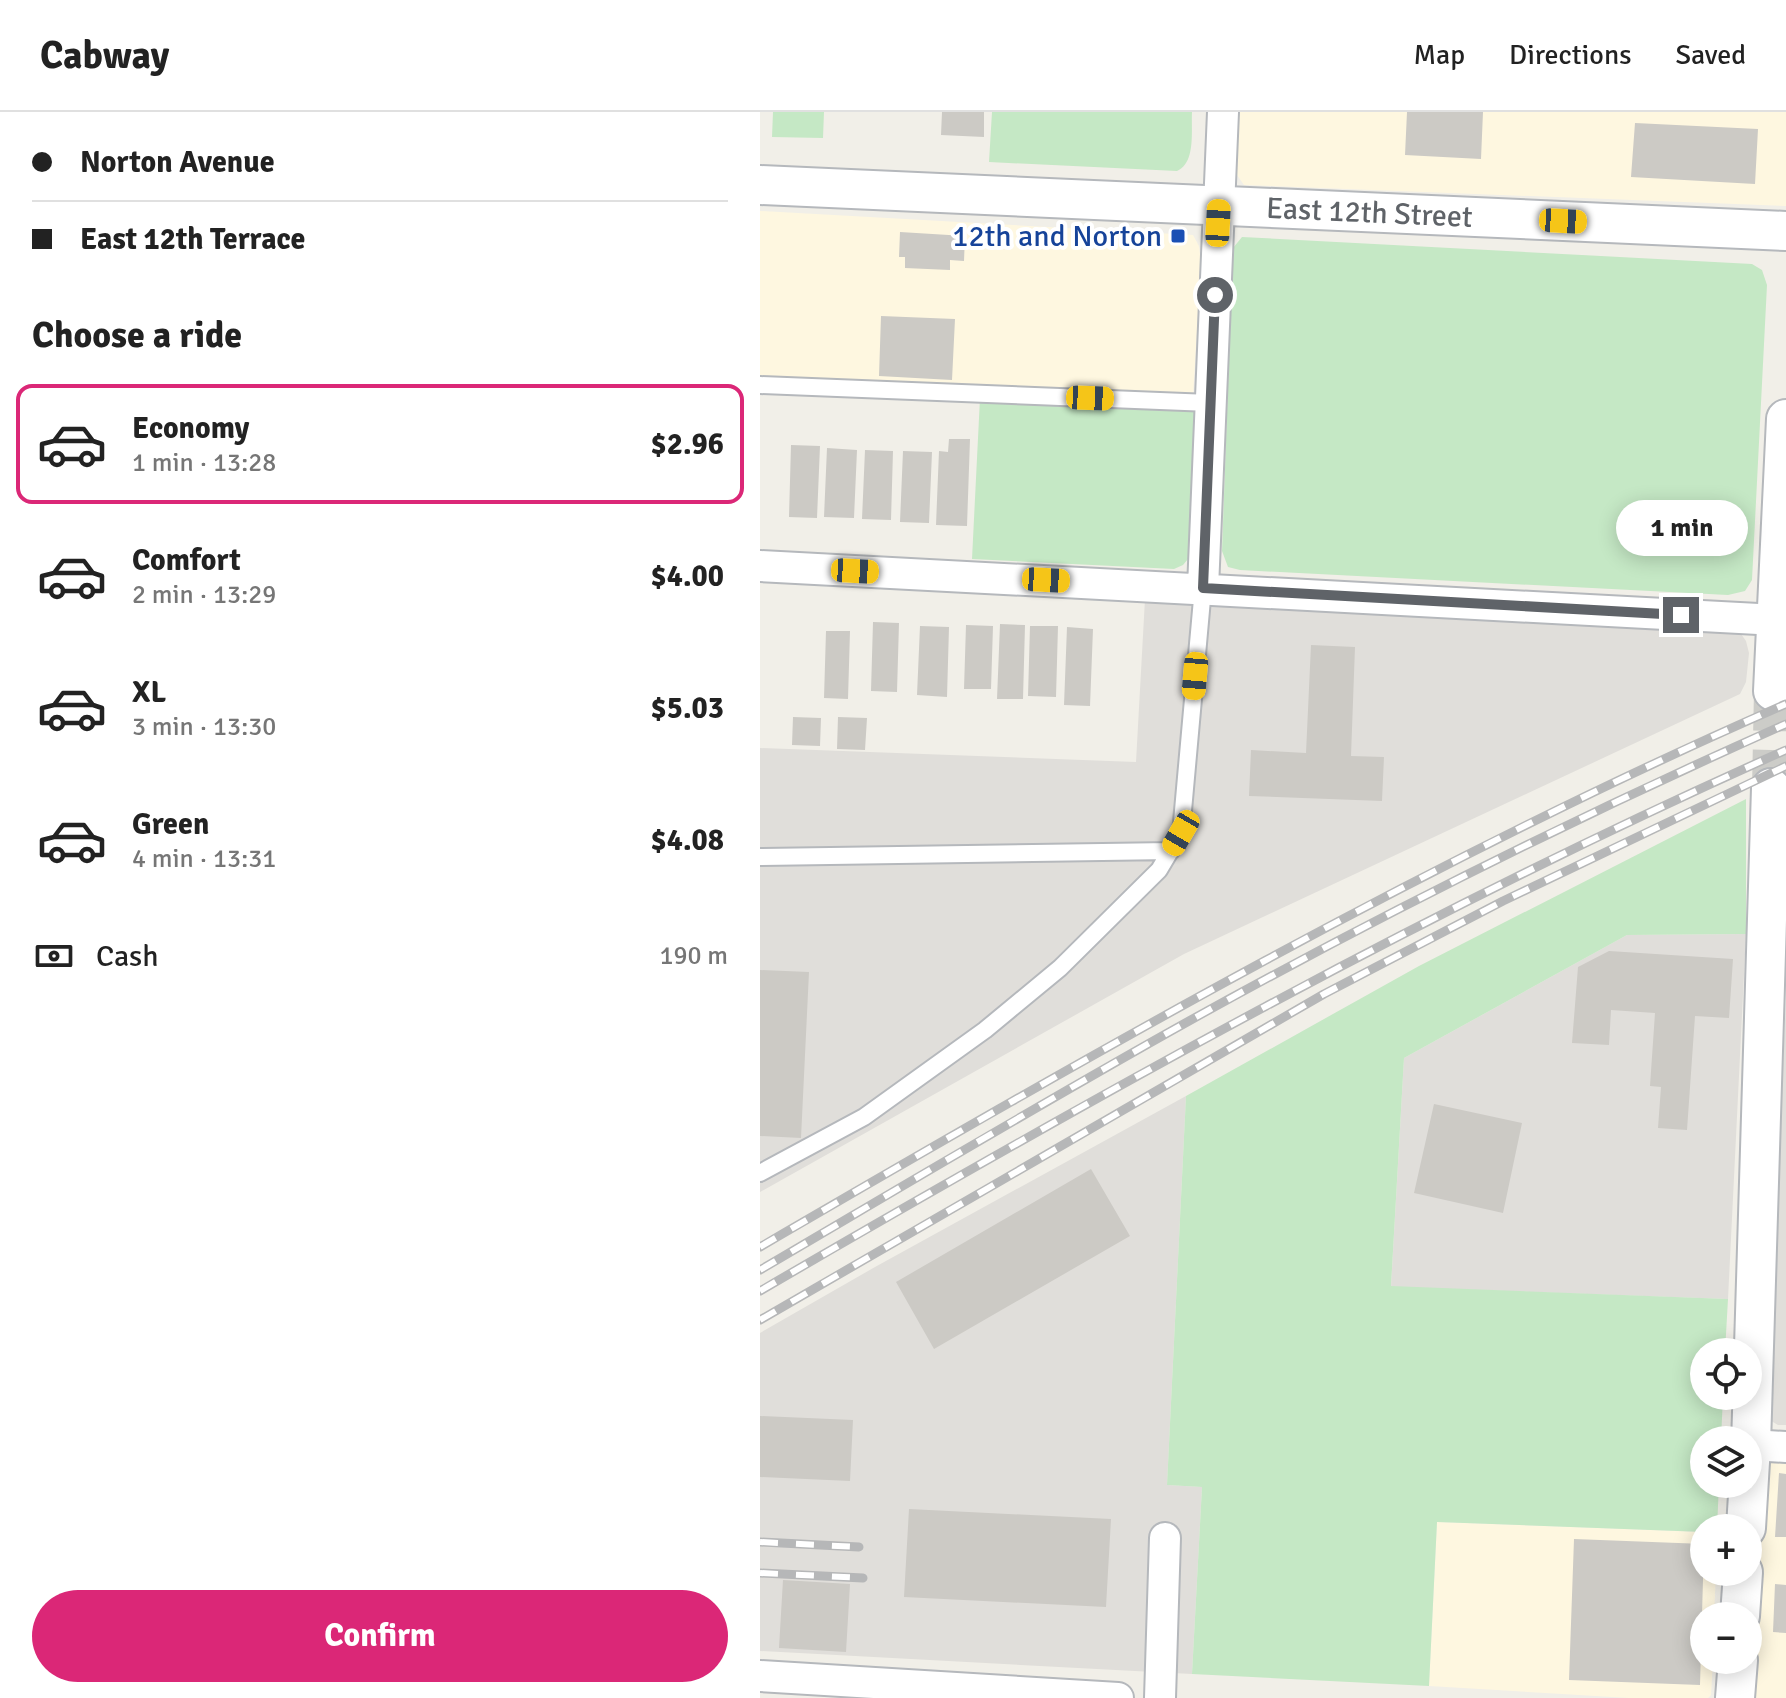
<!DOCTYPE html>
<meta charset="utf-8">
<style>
body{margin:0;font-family:Signika,sans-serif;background:#f2f2f2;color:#222;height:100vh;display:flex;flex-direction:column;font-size:30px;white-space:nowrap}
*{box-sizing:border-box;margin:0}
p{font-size:26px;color:#767676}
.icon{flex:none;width:44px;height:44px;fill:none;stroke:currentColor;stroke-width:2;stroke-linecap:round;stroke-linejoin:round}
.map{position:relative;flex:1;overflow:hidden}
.sheet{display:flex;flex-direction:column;background:#fff;width:760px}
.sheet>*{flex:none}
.hud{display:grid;align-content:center;height:176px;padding:0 32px;background:#fff}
.controls{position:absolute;left:930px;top:1226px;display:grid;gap:16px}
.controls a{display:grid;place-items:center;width:72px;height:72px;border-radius:50%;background:#fff;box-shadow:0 4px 20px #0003;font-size:40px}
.end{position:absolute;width:36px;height:36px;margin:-18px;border:10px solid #5f6368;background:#fff;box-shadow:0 0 0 4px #fff}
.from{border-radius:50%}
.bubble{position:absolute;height:56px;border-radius:28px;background:#fff;box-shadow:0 4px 20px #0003;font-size:26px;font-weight:800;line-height:56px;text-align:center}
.car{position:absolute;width:24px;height:48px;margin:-24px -12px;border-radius:10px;box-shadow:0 0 6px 2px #0007;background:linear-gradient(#f5c518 24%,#345 0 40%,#f5c518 0 76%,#345 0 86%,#f5c518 0)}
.hud b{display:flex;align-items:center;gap:28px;height:76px;font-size:30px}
.hud b+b{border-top:2px solid #e0e0e0}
.hud i{width:20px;height:20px;background:#222}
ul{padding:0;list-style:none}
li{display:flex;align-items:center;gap:24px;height:120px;margin:0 16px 12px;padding:0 16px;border:4px solid transparent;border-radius:16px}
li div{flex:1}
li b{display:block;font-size:30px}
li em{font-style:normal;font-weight:800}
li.current{border-color:#db2777}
li>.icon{width:72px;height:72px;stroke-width:1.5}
h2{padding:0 32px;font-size:36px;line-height:96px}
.pay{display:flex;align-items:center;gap:20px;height:88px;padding:0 32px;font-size:30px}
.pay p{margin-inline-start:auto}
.button{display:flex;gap:16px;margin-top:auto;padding:16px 32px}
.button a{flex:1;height:92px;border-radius:48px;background:#db2777;color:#fff;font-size:32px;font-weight:800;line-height:92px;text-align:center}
header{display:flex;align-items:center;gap:48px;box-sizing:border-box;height:112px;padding:0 40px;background:#fff;border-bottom:2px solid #e0e0e0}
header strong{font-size:38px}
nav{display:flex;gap:44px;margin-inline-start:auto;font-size:28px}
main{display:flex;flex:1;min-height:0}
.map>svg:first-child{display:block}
.commercial{fill:#fef7e0}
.industrial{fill:#e0deda}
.green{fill:#c5e8c5}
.building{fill:#cccac5}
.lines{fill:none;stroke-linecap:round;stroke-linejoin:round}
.tertiary-tunnel{stroke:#ccccc8;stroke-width:38;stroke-dasharray:38 19;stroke-linecap:butt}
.service-casing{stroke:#b5b8bc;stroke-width:20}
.minor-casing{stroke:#b5b8bc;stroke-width:34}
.tertiary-casing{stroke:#b5b8bc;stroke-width:42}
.service{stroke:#fff;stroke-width:16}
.minor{stroke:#fff;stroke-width:30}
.tertiary{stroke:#fff;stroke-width:38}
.rail-casing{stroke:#b6b7b8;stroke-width:9}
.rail{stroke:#fff;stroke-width:6;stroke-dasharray:18;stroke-linecap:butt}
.route{stroke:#5f6368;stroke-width:10}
.transit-dot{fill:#1a4fb4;stroke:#fff;stroke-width:3}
.labels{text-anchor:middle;stroke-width:8;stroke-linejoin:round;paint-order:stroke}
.street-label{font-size:30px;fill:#5f6368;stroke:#fff}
.transit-label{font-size:30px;fill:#164399;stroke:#fff;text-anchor:end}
</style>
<header>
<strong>Cabway</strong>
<nav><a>Map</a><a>Directions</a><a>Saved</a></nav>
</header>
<main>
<section class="sheet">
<div class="hud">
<b><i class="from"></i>Norton Avenue</b>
<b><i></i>East 12th Terrace</b>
</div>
<h2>Choose a ride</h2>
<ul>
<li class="current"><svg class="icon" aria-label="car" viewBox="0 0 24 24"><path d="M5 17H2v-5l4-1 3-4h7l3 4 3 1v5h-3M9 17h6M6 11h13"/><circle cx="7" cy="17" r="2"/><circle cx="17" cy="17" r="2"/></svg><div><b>Economy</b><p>1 min · 13:28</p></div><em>$2.96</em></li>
<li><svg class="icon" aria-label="car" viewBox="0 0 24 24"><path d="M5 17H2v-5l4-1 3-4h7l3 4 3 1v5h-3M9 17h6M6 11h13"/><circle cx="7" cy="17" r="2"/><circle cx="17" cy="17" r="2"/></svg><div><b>Comfort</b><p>2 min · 13:29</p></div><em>$4.00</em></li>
<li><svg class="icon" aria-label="car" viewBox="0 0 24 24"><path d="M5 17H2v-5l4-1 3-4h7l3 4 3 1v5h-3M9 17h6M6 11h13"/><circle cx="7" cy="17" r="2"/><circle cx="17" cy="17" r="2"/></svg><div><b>XL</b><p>3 min · 13:30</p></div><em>$5.03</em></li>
<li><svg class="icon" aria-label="car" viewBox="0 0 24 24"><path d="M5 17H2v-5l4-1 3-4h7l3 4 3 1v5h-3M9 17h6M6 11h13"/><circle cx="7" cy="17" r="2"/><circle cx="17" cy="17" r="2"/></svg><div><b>Green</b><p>4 min · 13:31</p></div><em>$4.08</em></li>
</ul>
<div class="pay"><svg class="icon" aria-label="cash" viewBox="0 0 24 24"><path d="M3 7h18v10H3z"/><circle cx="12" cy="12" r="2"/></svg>Cash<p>190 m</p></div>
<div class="button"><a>Confirm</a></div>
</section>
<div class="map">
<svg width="1026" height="1586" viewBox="0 0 1026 1586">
<rect width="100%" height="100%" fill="#f1efe8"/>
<path class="commercial" d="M478,0H1026V94L484,73L477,63L476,53Z
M0,99L433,123L439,134L441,151L433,284L0,266Z
M1026,1344V1586H996L1004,1358L1011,1347Z
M677,1410L944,1420V1460H956L954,1504H944V1548H953L951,1583L948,1586H869L669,1574Z"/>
<path class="industrial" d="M385,487L979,519L986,529L989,541L986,570L980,582L424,842L0,1080V636L376,650Z
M986,822L968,1187L631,1175L644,946L867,823Z
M1026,888V1313H1018L1006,1306Z
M426,984L407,1373L442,1375L432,1562L0,1539V1221L115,1155Z"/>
<path class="green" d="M13,0H64L63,26L12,25Z
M232,0H432C431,19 436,51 417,59L229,50Z
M482,125L992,152L1002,158L1007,173L992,468L985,479L968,483L480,458L468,455L462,439L473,136Z
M220,286L436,297L428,447L423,453L414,457L212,447Z
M986,687V822L867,823L644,946L631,1174L968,1187L965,1240H944V1284H963L961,1328H944V1372H959L957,1416H944V1420L677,1410L669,1574L432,1562L442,1375L407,1373L426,984L659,854Z"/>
<path class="building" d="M182,0H224V25L181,23Z
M647,0H723L721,47L645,43Z
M875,11L998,17L995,72L871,65Z
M140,120L205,124L204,149L190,148V158L145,156V145H139Z
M121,204L195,207L192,268L119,264Z
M189,327H210L207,414L176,413L179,339L188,340Z
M31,333L60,334L57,406L29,405Z
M67,336L97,338L94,406L64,405Z
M105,338L133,339L131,408L102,407Z
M143,339L172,340L169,411L140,410Z
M113,510L139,511L137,580L111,579Z
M240,512L265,513L263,587H237Z
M206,513L233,514L231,577H204Z
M160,514L189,515L187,585L157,583Z
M270,514H298L296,585L268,584Z
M307,515L333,517L330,594L304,593Z
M66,519H90L88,587L64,586Z
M551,533L595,535L591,644L624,645L622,689L489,684L491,638L546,641Z
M33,605L61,606L60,634L32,633Z
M78,605L107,606L105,638L77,637Z
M849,839L973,847L969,906L935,904L927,1018L898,1016L901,975L890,974L895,901L851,898L849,933L812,931L818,855Z
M0,858L49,860L41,1026L0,1024Z
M674,992L762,1011L743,1101L654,1081Z
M331,1057L370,1124L174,1237L136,1170Z
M0,1304L93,1308L90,1369L0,1365Z
M1019,1361L1026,1362V1425H1015Z
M149,1397L351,1407L346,1495L144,1485Z
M814,1427L944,1432L940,1573L809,1568Z
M23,1468L90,1472L86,1540L19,1536Z
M1015,1472L1026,1473V1521L1013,1520Z"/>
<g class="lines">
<path class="tertiary-tunnel" d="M1011,676L1013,579"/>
<g class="service-casing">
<path id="service" d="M0,273L450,291
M0,745L411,739
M0,1061L104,1005L225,918L300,856L399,758L421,721L443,476"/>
</g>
<g class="minor-casing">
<path id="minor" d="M0,454L1017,508
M443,476L463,0
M991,1333L1026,1335
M0,1564L358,1586
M400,1586L405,1426"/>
</g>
<g class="tertiary-casing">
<g id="tertiary">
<path id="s1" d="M0,73L1026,119"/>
<path d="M1013,579L1026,307"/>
<path d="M986,1416L991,1333L1011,676"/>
<path d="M980,1504L983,1460"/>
<path d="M975,1586L978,1548"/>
</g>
</g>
<use href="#service" class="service"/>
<use href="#minor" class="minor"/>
<use href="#tertiary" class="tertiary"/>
<g class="rail-casing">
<path id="rail" d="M0,1135C335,940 670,747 1026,592
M0,1158C143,1074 285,989 429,909C624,801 823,702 1026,612
M0,1179C335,984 672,795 1026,638
M0,1208L564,882L743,789L1026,654
M0,1430L99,1435
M0,1461L103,1466"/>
</g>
<use href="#rail" class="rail"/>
</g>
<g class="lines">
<path class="route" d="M455,183L443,476L921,503"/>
</g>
<rect class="transit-dot" x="410" y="116" width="16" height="16" rx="4"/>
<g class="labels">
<g class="street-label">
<text dy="10" stroke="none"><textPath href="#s1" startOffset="610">East 12th Street</textPath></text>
</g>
<g class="transit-label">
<text x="402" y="134">12th and Norton</text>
</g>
</g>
</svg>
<div class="controls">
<a><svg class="icon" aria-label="locate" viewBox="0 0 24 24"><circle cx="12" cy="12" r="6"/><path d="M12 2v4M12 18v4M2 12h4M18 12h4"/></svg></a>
<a><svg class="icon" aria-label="layers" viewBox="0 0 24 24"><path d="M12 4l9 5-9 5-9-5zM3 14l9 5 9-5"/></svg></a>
<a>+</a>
<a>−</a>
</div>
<i class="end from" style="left:455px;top:183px"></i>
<i class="end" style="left:921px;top:503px"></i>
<div class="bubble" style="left:856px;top:388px;width:132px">1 min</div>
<i class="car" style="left:803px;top:109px;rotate:93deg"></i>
<i class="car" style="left:458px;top:111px;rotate:3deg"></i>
<i class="car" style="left:330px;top:286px;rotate:92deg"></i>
<i class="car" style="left:95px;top:459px;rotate:93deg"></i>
<i class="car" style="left:286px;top:468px;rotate:93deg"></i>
<i class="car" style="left:435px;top:564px;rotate:185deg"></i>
<i class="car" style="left:421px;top:721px;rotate:210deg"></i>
</div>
</main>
